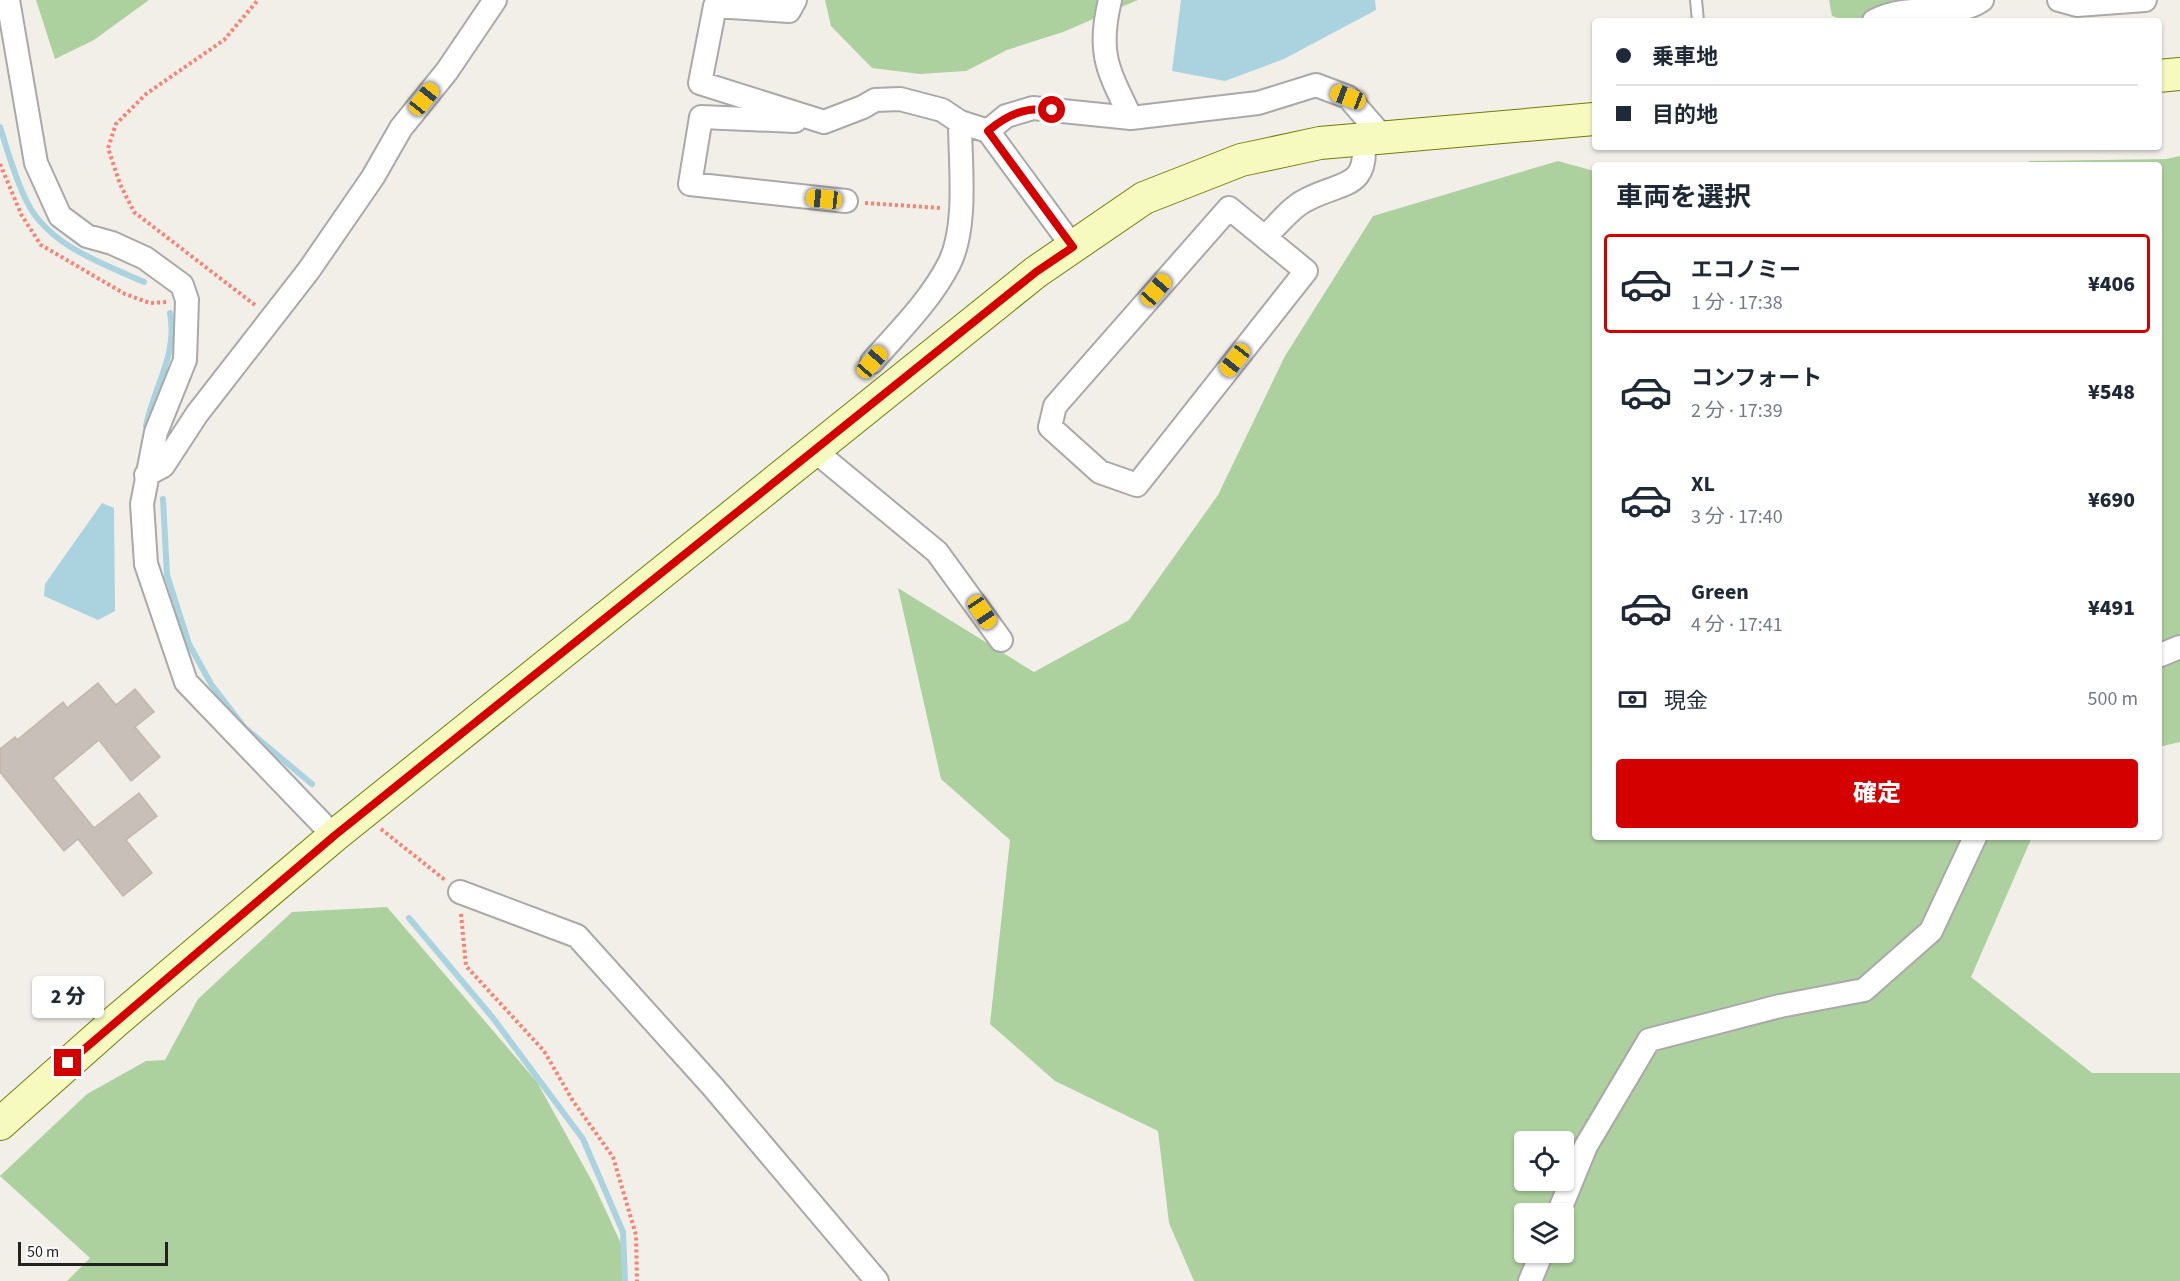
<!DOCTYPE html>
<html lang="ja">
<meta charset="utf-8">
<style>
body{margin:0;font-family:"Source Sans 3","Noto Sans JP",sans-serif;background:#f2f2f3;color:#1f2937;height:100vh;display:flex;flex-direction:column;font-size:22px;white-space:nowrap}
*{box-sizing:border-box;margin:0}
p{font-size:20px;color:#747a83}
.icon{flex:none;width:33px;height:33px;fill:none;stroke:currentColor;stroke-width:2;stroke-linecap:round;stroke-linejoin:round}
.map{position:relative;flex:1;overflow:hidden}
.side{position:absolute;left:1592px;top:162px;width:570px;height:678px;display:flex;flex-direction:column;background:#fff;border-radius:6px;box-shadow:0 2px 4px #0004}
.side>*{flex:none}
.hud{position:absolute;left:1592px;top:18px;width:570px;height:132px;border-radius:6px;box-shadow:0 2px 4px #0004;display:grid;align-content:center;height:132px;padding:0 24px;background:#fff}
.fabs{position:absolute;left:1514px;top:1131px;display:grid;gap:12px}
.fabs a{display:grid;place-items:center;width:60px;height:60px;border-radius:6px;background:#fff;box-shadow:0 2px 4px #0004;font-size:30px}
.scale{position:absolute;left:18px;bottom:15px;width:150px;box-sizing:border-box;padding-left:6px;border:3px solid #222;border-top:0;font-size:16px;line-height:21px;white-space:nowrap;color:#222;-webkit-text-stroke:4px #fff;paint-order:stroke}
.end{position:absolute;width:27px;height:27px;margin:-14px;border:8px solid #d40000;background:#fff;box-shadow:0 0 0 3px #fff}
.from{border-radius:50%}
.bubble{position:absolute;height:42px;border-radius:6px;background:#fff;box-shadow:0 2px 4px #0004;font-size:20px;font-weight:800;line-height:42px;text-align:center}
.car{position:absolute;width:18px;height:36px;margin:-18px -9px;border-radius:8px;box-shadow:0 0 4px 2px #0007;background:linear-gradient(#f5c518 24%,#345 0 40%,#f5c518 0 76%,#345 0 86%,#f5c518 0)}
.hud b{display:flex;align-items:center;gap:21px;height:57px;font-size:22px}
.hud b+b{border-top:2px solid #e0e1e3}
.hud i{width:15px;height:15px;background:#1f2937}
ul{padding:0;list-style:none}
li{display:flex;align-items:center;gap:18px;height:99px;margin:0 12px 9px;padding:0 12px;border:3px solid transparent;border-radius:6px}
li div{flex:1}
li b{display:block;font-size:22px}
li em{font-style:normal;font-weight:800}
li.current{border-color:#d40000}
li>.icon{width:54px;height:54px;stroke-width:1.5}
h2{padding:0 24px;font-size:27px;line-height:72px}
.pay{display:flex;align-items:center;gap:15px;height:66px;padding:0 24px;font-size:22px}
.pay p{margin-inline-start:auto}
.button{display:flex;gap:12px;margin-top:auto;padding:12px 24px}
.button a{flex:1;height:69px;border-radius:6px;background:#d40000;color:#fff;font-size:24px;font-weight:800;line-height:69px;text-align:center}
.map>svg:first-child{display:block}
.forest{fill:#add19e;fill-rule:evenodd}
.water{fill:#aad3df}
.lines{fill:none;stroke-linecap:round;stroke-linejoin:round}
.stream{stroke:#aad3df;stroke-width:6}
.building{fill:#c7bfb8;stroke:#c4b6ab;stroke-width:1.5}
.lane-casing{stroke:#a9a9a9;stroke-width:14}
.street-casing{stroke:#a9a9a9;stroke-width:26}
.secondary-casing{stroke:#707d05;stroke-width:34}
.path{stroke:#fa8072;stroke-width:4;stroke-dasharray:3 3;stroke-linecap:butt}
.lane{stroke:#fff;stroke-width:10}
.street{stroke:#fff;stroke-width:22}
.secondary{stroke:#f7fabf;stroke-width:32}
.route{stroke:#d40000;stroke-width:8}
</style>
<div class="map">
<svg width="2180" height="1281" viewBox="0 0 2180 1281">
<rect width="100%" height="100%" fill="#f2efe9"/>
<path class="forest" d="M36,0H149L94,40L55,59Z
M825,0H1138L1063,32L1007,50L966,71L920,74L872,68L831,26Z
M1829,0H1960L1932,21H1849L1832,16Z
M2180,156V742L2159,747L2158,165H2023L2030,161L2166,159Z
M1558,161L1594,171V837H2032L1971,977L2092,1073H2180V1281H1194L1169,1223L1158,1131L1055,1081L990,1024L1010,840L941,779L898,588L1034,672L1129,620L1218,495L1285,356L1373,216ZM1524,1142H1563V1180H1524ZM1524,1214H1563V1252H1524Z
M387,907L537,1082L593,1183L624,1250L625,1281H67L90,1258L0,1176L87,1094L146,1061L165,1060L198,999L292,912Z"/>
<path class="water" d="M1181,0H1375L1376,10L1284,59L1225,81L1172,71Z
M102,503L114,508L115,611L98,620L44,596L45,584Z"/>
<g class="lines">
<path class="stream" d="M0,127C8,152 15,178 27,202C49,246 102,263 144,282
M146,426C154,386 178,355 170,313
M163,499L167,575L189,644L211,684L245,728L312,784
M409,918L493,1018L583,1139L623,1232L625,1281"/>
</g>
<path class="building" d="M98,683L116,705L135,689L154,712L135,727L160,757L131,781L99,740L53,778L94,828L139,793L157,816L126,840L152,873L123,896L78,839L64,851L0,772V749L15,737L17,740L63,702L67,708Z"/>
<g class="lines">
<g class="lane-casing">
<path id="lane" d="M1696,0L1698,21"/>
</g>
<g class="street-casing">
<path id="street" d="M8,0L36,163L60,216L87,236L112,243L145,258L182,285L187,300L185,360L156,432L142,504L146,564L186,682L334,836
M795,0L789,11L715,6L700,83L824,122L863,107L875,100L900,99L942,110L960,122L988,131L1073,247
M1110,0C1097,54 1108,70 1131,118
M2059,0L2077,5L2145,0
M1874,21C1913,0 1953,21 1982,0
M795,121L701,117L690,184L846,201
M988,131L1006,116L1033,108L1131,118L1258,103L1316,85L1348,97L1382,136
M1229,208L1306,271L1137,485L1100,472L1050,427L1055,406Z
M1265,237C1277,226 1291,207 1306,200C1341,181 1370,190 1363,138
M872,362C899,331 930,301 949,264C968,227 960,163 960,122
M815,451L937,552L1001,640
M146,475L163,466L197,414L309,270L373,177L401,128L447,71L495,0
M2158,656L2180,647
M460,892L577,936L713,1087L877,1281
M1558,1214L1586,1146L1649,1040L1780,1006L1864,990L1931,931L1975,837
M1530,1281L1542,1252"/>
</g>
<g class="secondary-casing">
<path id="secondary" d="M2158,76L2180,74
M0,1124L116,1021L334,836L1036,272L1144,198L1241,160L1320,143L1594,119"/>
</g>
<path class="path" d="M0,164L22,216L41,245L125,294L150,303L168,302
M865,203L941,208
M255,305L134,212L120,184L108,148L116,124L146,94L224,40L258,0
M381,829L445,880
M461,914L466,966L544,1051L573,1101L613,1157L636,1235L637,1281"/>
<use href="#lane" class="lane"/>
<use href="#street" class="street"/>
<use href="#secondary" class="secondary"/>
</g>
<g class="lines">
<path class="route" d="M68,1063L334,836L1036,272L1073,247L988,131C1008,114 1025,107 1052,110"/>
</g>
</svg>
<div class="fabs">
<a><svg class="icon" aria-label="locate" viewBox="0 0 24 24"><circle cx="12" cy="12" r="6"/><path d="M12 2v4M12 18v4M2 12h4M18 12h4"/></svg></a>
<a><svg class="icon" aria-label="layers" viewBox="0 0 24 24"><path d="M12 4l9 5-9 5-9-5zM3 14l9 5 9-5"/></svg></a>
</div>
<div class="scale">50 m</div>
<i class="end from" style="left:1052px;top:110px"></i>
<i class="end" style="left:68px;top:1063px"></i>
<div class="bubble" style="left:32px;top:976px;width:72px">2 分</div>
<i class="car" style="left:1348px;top:97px;rotate:291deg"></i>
<i class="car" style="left:424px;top:99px;rotate:39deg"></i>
<i class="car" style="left:824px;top:199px;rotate:276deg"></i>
<i class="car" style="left:1156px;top:290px;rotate:41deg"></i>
<i class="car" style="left:1235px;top:360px;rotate:218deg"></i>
<i class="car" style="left:872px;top:362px;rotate:41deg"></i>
<i class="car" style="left:982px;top:612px;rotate:146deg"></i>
<div class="hud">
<b><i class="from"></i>乗車地</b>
<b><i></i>目的地</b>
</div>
<section class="side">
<h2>車両を選択</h2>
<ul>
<li class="current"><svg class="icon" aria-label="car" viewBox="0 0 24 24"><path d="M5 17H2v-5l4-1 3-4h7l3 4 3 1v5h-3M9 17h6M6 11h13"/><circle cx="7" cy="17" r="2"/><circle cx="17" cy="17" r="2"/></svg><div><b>エコノミー</b><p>1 分 · 17:38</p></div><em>¥406</em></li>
<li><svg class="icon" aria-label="car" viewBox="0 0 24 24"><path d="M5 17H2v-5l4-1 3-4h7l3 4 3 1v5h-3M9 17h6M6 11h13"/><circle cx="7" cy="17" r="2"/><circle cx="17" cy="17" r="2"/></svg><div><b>コンフォート</b><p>2 分 · 17:39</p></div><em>¥548</em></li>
<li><svg class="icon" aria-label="car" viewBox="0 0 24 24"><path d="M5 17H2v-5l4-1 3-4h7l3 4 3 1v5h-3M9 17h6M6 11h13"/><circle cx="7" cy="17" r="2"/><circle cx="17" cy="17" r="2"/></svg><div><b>XL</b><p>3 分 · 17:40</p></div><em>¥690</em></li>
<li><svg class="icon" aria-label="car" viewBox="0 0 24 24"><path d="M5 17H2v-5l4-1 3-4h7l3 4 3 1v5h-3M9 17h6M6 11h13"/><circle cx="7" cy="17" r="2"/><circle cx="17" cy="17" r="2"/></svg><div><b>Green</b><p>4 分 · 17:41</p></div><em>¥491</em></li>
</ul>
<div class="pay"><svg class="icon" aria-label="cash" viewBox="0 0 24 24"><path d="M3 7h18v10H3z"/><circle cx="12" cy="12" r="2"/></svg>現金<p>500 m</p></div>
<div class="button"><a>確定</a></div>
</section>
</div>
